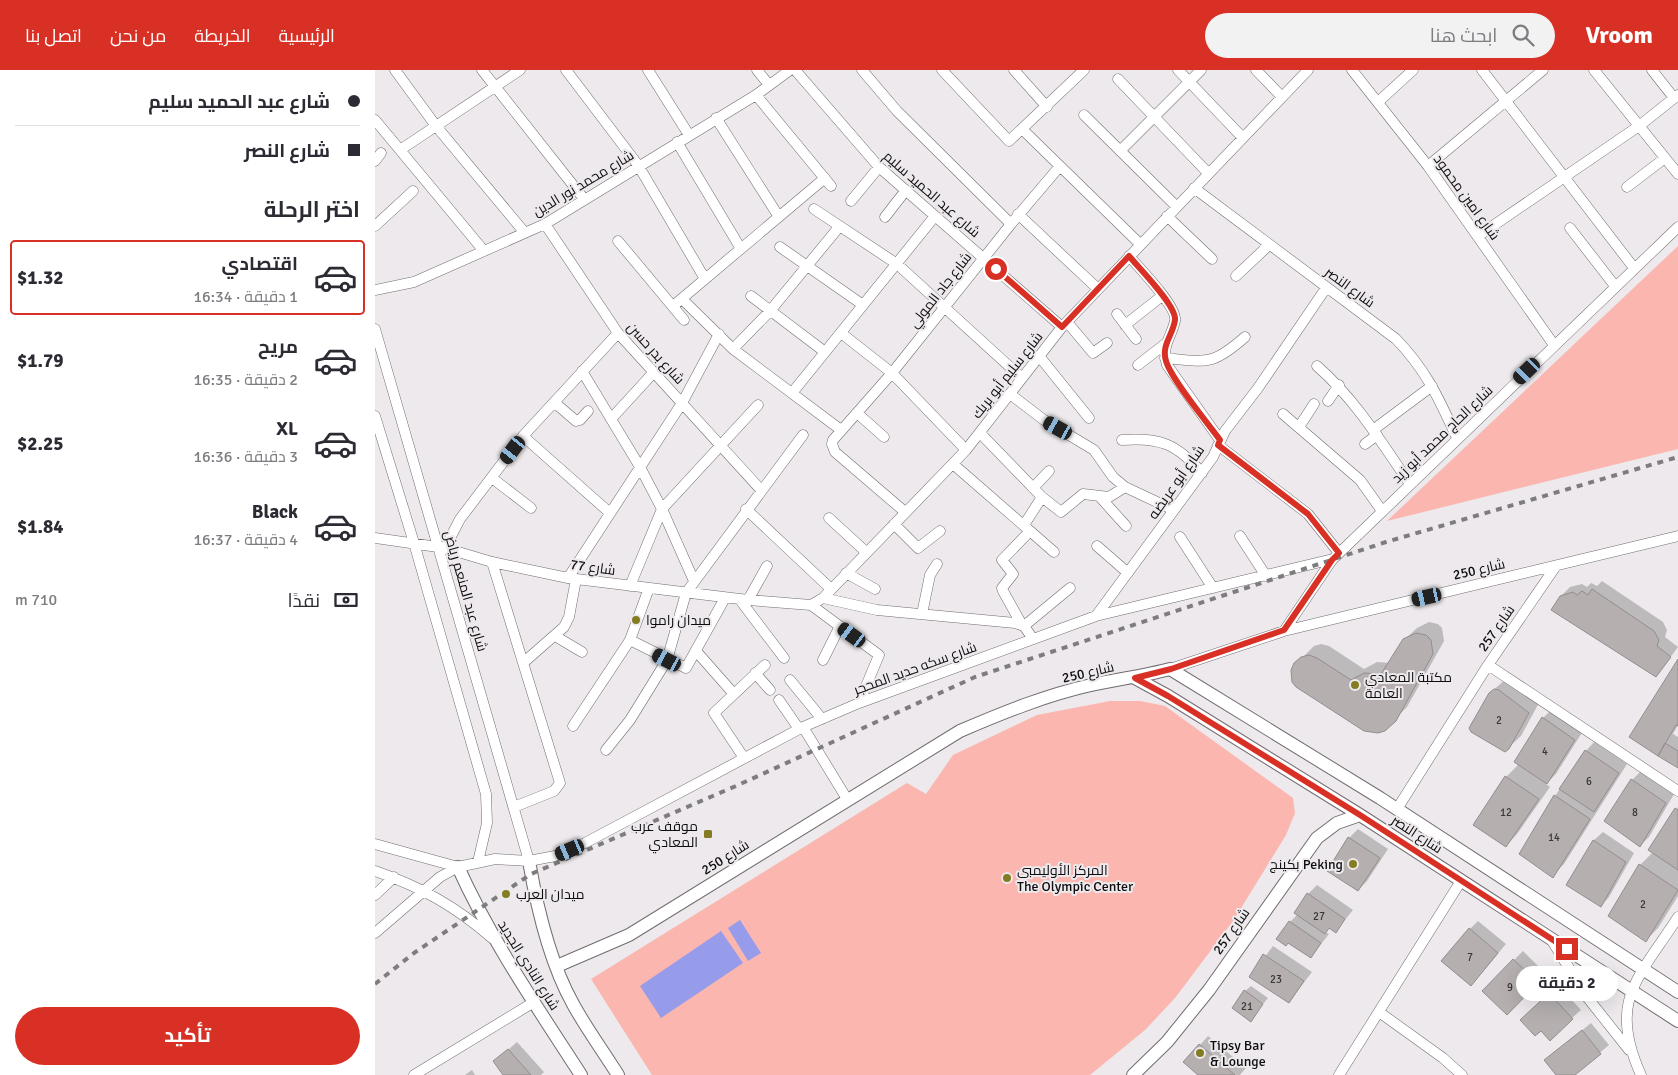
<!DOCTYPE html>
<html lang="ar">
<meta charset="utf-8">
<style>
body{margin:0;font-family:Signika,Cairo,sans-serif;background:#f2f2f3;color:#2b2b33;direction:rtl;height:100vh;display:flex;flex-direction:column;font-size:19px;white-space:nowrap}
*{box-sizing:border-box;margin:0}
p{font-size:16px;color:#7c7c81}
.icon{flex:none;width:28px;height:28px;fill:none;stroke:currentColor;stroke-width:2;stroke-linecap:round;stroke-linejoin:round}
.map{position:relative;flex:1;overflow:hidden;direction:ltr}
.details{display:flex;flex-direction:column;background:#fff;width:375px}
.details>*{flex:none}
.guide{display:grid;align-content:center;height:110px;padding:0 15px;background:#fff}
.end{position:absolute;width:22px;height:22px;margin:-11px;border:6px solid #d93025;background:#fff;box-shadow:0 0 0 2px #fff}
.from{border-radius:50%}
.bubble{position:absolute;height:35px;border-radius:18px;background:#fff;box-shadow:0 5px 20px #0002;font-size:16px;font-weight:700;line-height:35px;text-align:center;direction:rtl}
.car{position:absolute;width:15px;height:30px;margin:-15px -8px;border-radius:6px;box-shadow:0 0 4px 1px #0007;background:linear-gradient(#222 24%,#8ab4d8 0 40%,#222 0 76%,#8ab4d8 0 86%,#222 0)}
.guide b{display:flex;align-items:center;gap:18px;height:48px;font-size:19px}
.guide b+b{border-top:1px solid #e1e1e2}
.guide i{width:12px;height:12px;background:#2b2b33}
ul{padding:0;list-style:none}
li{display:flex;align-items:center;gap:15px;height:75px;margin:0 10px 8px;padding:0 5px;border:2px solid transparent;border-radius:5px}
li div{flex:1}
li b{display:block;font-size:19px}
li em{font-style:normal;font-weight:700}
li.current{border-color:#d93025}
li>.icon{width:45px;height:45px;stroke-width:1.5}
h2{padding:0 15px;font-size:22px;line-height:60px}
.pay{display:flex;align-items:center;gap:12px;height:55px;padding:0 15px;font-size:19px}
.pay p{margin-inline-start:auto}
.cta{display:flex;gap:10px;margin-top:auto;padding:10px 15px}
.cta a{flex:1;height:58px;border-radius:30px;background:#d93025;color:#fff;font-size:20px;font-weight:700;line-height:58px;text-align:center}
header{display:flex;align-items:center;gap:30px;box-sizing:border-box;height:70px;padding:0 25px;background:#d93025;color:#fff}
header strong{font-size:24px}
nav{display:flex;gap:28px;margin-inline-start:auto;font-size:18px}
.search{width:350px;height:45px;background:#f2f2f3;display:flex;align-items:center;gap:12px;box-sizing:border-box;padding:0 18px;border-radius:28px;color:#7c7c81;font-size:19px}
main{display:flex;flex:1;min-height:0}
.map>svg:first-child{display:block}
.green{fill:#fab6af}
.water{fill:#979cea}
.shadow{fill:#0003}
.building{fill:#b5afb0;stroke:#938d8f}
.lines{fill:none;stroke-linecap:round;stroke-linejoin:round}
.minor-casing{stroke:#706c6f;stroke-width:11}
.tertiary-casing{stroke:#706c6f;stroke-width:14}
.minor{stroke:#fff;stroke-width:10}
.tertiary{stroke:#fff;stroke-width:12}
.rail{stroke:#7e7c7e;stroke-width:4;stroke-dasharray:6 6;stroke-linecap:butt}
.route{stroke:#d93025;stroke-width:6}
.poi-dot{fill:#837c23;stroke:#ede9ec;stroke-width:2}
.labels{text-anchor:middle;stroke-width:4;stroke-linejoin:round;paint-order:stroke}
.number-label{font-size:11px;fill:#383636}
.street-label{font-size:14px;fill:#0e0d0e;stroke:#ede9ec}
.poi-label{font-size:14px;fill:#0e0d0e;stroke:#ede9ec;text-anchor:start}
</style>
<header>
<strong>Vroom</strong>
<div class="search"><svg class="icon" aria-label="search" viewBox="0 0 24 24"><circle cx="10" cy="10" r="6"/><path d="M15 15l6 6"/></svg>ابحث هنا</div>
<nav><a>الرئيسية</a><a>الخريطة</a><a>من نحن</a><a>اتصل بنا</a></nav>
</header>
<main>
<div class="map">
<svg width="1303" height="1005" viewBox="0 0 1303 1005">
<rect width="100%" height="100%" fill="#ede9ec"/>
<path class="green" d="M1303,176V379L1012,451Z
M735,631H765L790,636L918,728L920,743L911,765L858,851L800,928L770,960L715,1005H277L216,909L532,713L551,724L578,685L662,645Z"/>
<path class="water" d="M365,850L386,883L373,891L353,858Z
M346,861L368,893L286,948L265,916Z"/>
<path class="shadow" d="M1227,511L1288,552L1292,560L1290,567L1303,577L1281,606L1186,526L1195,517L1207,514L1212,517L1216,513L1222,516Z
M1054,552L1063,554L1067,558L1069,571L1032,637L1009,660L921,594L939,576L946,574L954,576L989,599L1002,592L1015,593L1029,570L1042,558Z
M1303,591V655L1298,664L1303,667V696L1256,667Z
M1132,608L1165,631L1146,666L1133,678L1096,658L1115,623Z
M1177,639L1208,661L1181,704L1171,714L1175,717L1142,764L1131,776L1100,755L1131,707L1144,694L1168,648Z
M1219,672L1252,694L1189,794L1177,806L1145,783L1180,726L1211,681Z
M1266,701L1299,724L1274,767L1265,776L1257,710Z
M1303,737V826L1283,858L1271,870L1265,795L1278,782Z
M983,759L1013,779L992,811L983,820L953,800L974,768Z
M1228,762L1259,783L1234,827L1226,836L1193,814L1219,770Z
M942,815L978,840L961,861L955,857L950,862L954,864L936,887L915,852L923,844L933,824Z
M1103,851L1131,874L1104,906L1095,859Z
M898,876L937,902L914,932L875,906Z
M1148,881L1171,904L1132,943L1109,920Z
M1183,915L1206,940L1197,948L1155,941Z
M876,916L893,928L875,950L870,921Z
M1216,953L1234,975L1198,1005H1183L1171,990Z
M833,966L871,998L865,1005H825V975Z
M142,972L169,1002L166,1005H129L120,991Z
M97,1000L100,1005H90Z"/>
<path class="building" d="M1217,519L1279,561L1284,570L1282,576L1296,587L1281,607L1176,540L1185,526L1198,522L1202,525L1207,521L1213,525Z
M1041,563L1051,565L1056,570L1058,584L1021,651L1010,661L1003,663L989,661L921,617L917,612L916,600L919,593L926,587L934,585L942,588L976,610L989,603L1006,604L1028,569Z
M1303,589V656L1301,655L1283,686L1254,667Z
M1119,619L1124,620L1154,643L1134,679L1130,682L1096,662L1094,658L1114,623Z
M1167,647L1200,670L1172,714L1139,692Z
M1290,673L1303,681V698L1283,686Z
M1210,680L1244,703L1219,742L1184,719Z
M1130,706L1164,729L1131,777L1098,755Z
M1256,709L1291,733L1265,777L1229,751Z
M1179,725L1215,749L1178,808L1144,784Z
M1300,738L1303,740V800L1273,780Z
M973,767L1005,788L983,821L952,801Z
M1218,770L1251,792L1226,837L1191,815Z
M1264,794L1303,820L1271,872L1233,846Z
M932,823L970,849L961,863L954,858L950,864L919,843Z
M914,851L946,873L936,888L913,873L911,876L901,869Z
M1094,858L1123,883L1096,916L1066,891Z
M888,884L929,911L914,933L874,907Z
M1138,889L1163,913L1132,945L1107,921Z
M869,920L888,934L876,952L857,938Z
M1174,923L1198,949L1175,971L1166,961L1160,966L1145,950Z
M1207,960L1226,984L1200,1005H1181L1169,990Z
M824,974L860,1005H823L808,992Z
M133,979L156,1005H128L118,991Z"/>
<g class="lines">
<g class="minor-casing">
<path id="minor" d="M20,0L61,56L150,163
M107,0L209,129
M191,0L263,95L330,209
M273,0L314,65
M382,0L394,15
M420,0L504,97L687,257
M487,0L522,41L636,154
M567,0L634,71L709,0
M639,0L672,37
M803,0L868,68
M881,0L907,27
M977,0L1053,96L1179,275
M1107,0L1259,198
M1219,0L1303,104
M1277,0L1299,28
M743,9L833,103
M381,25L456,116
M1003,32L1038,0
M709,45L801,136
M341,48L404,147
M0,50L109,181
M648,60L765,174
M302,72L366,179
M25,80L145,0
M745,81L826,0
M0,91L6,83
M1053,96L1168,0
M1252,117L1290,88
M819,118L1021,269C1052,301 1064,329 1082,368
M476,131L504,97
M439,139L522,194L647,308
M643,144L723,219
M792,146L837,189
M510,147L531,120
M170,154L243,263L386,420
M0,156L38,121
M1195,158L1240,216
M1103,166L1264,56L1303,25
M243,171L309,250
M405,177L488,235
M754,186C764,198 803,237 800,251C796,268 786,276 792,295L845,370
M861,206L894,175
M0,220L39,212L170,154L381,25L415,0
M376,226L450,282
M307,229L358,279L466,360
M298,236L450,108
M742,244L761,269
M692,252L718,283L732,273
M750,255L787,226
M0,259L154,791
M466,263L517,303L591,380
M358,279L395,241L464,157
M664,286L714,348
M790,288C832,292 837,296 870,267
M763,295L790,274
M942,296C981,330 1006,372 1035,414
M207,301L265,397L287,439L319,511
M417,323L560,146
M635,324L669,350L719,380L738,407L750,417L799,440
M953,331L964,315
M179,332L201,351L205,350L213,341
M482,343L509,367
M908,344L985,410L1007,441
M0,346L39,473L111,724L112,753L103,792
M236,349L279,302
M924,357L939,334
M998,360L1057,316
M605,363L667,427L686,442L708,424L734,427L750,417
M148,366L235,443
M747,370C785,367 802,374 827,403
M990,374L1002,365
M843,375L933,444L964,483
M578,394L655,461L627,490L638,504L627,518L628,521L647,555
M117,408L156,438
M658,418L674,401
M725,427L751,456
M371,439L456,519
M530,442L460,382L457,374L458,370L517,303L636,154L685,96
M454,448L491,482
M519,454L543,478L565,461
M649,455L667,427
M655,461L679,482
M865,466L891,506
M805,467L838,518
M0,468L70,478L117,492L193,508L373,530L436,535
M722,476L753,503
M70,478L85,449L148,366L243,263
M117,492L185,713L179,721L139,737
M471,503L500,519
M193,508L307,333L344,264
M255,516L287,439L383,335
M448,528L502,540L640,553L649,556L658,569
M365,530L409,588
M373,530L392,496
M436,535L448,528L591,380L687,257L933,0
M436,535L504,585L484,633
M547,544L555,505L562,494
M721,546L838,387L850,361L883,318L951,218
M649,556L695,518
M909,561L957,490L1303,157
M180,566L207,582
M255,570L311,598L350,528
M321,581L358,623
M448,590L465,556
M148,593L189,557L194,547L201,509
M1113,595L1303,721
M795,599L909,561L1303,466
M380,603L395,620
M415,610L447,649
M404,630L424,659
M198,656L255,570L274,518
M428,657L472,729
M231,680L255,650L292,590L311,523L428,365
M369,688L339,643L390,595
M1022,739L1113,595L1181,496
M0,774L83,797
M0,801C46,817 80,836 117,868
M0,825L19,807
M0,863L65,807L83,797L120,789L154,791L180,786L210,773L428,657L484,633L721,546L958,489
M1176,869L1212,927L1254,980
M1004,942L1068,988L1087,1005
M39,1005L159,932
M964,1005L1086,811
M1266,1005C1232,930 1264,908 1303,847"/>
</g>
<g class="tertiary-casing">
<path id="tertiary" d="M760,608L793,626L985,745L1303,951
M154,791C162,838 174,891 198,934C211,958 228,981 243,1005
M83,797C116,870 162,937 206,1005
M182,896L254,865L585,661C627,643 671,625 716,615C742,609 769,606 795,599L1005,728L1303,922
M758,1005L792,972L834,920L942,768L962,753L985,745"/>
</g>
<use href="#minor" class="minor"/>
<use href="#tertiary" class="tertiary"/>
<path class="rail" d="M0,914L39,883L156,804L361,716L600,607L1011,472L1303,387"/>
</g>
<g class="lines">
<path class="route" d="M621,199L687,257L754,186C764,198 802,236 800,250C798,265 786,275 791,291C796,309 832,352 845,370L843,375L933,444L964,483L957,490L909,560L796,599L760,608L793,626L985,745L1192,879"/>
</g>
<g class="poi-dot">
<circle cx="261" cy="550" r="5"/>
<circle cx="980" cy="615" r="5"/>
<rect x="328" y="759" width="10" height="10" rx="2.5"/>
<circle cx="978" cy="794" r="5"/>
<circle cx="632" cy="808" r="5"/>
<circle cx="131" cy="824" r="5"/>
<circle cx="825" cy="983" r="5"/>
</g>
<g class="labels">
<g class="number-label">
<text x="1124" y="654">2</text>
<text x="1170" y="685">4</text>
<text x="1214" y="715">6</text>
<text x="1131" y="746">12</text>
<text x="1260" y="746">8</text>
<text x="1179" y="771">14</text>
<text x="1268" y="838">2</text>
<text x="944" y="850">27</text>
<text x="1095" y="891">7</text>
<text x="901" y="913">23</text>
<text x="1135" y="921">9</text>
<text x="872" y="940">21</text>
</g>
<g class="street-label">
<text transform="translate(208 113) rotate(-31)" y="5">شارع محمد نور الدين</text>
<text transform="translate(557 124) rotate(41)" y="5">شارع عبد الحميد سليم</text>
<text transform="translate(1092 127) rotate(54)" y="5">شارع امين محمود</text>
<text transform="translate(975 217) rotate(36)" y="5">شارع النصر</text>
<text transform="translate(565 220) rotate(-52)" y="5">شارع جاد المولي</text>
<text transform="translate(281 283) rotate(48)" y="5">شارع بدر حسن</text>
<text transform="translate(632 305) rotate(-52)" y="5">شارع سليم أبو بريك</text>
<text transform="translate(1067 364) rotate(-44)" y="5">شارع الحاج محمد أبو زيد</text>
<text transform="translate(801 412) rotate(-55)" y="5">شارع أبو عريضه</text>
<text transform="translate(218 497) rotate(8)" y="5">شارع 77</text>
<text transform="translate(1104 499) rotate(-13)" y="5">شارع 250</text>
<text transform="translate(91 521) rotate(74)" y="5">شارع عبد المنعم رياض</text>
<text transform="translate(1121 558) rotate(-55)" y="5">شارع 257</text>
<text transform="translate(540 598) rotate(-20)" y="5">شارع سكه حديد المحجر</text>
<text transform="translate(713 602) rotate(-13)" y="5">شارع 250</text>
<text transform="translate(1042 764) rotate(33)" y="5">شارع النصر</text>
<text transform="translate(350 787) rotate(-32)" y="5">شارع 250</text>
<text transform="translate(856 861) rotate(-55)" y="5">شارع 257</text>
<text transform="translate(154 895) rotate(58)" y="5">شارع النادي الجديد</text>
</g>
<g class="poi-label">
<text x="271" y="555">ميدان راموا</text>
<text x="990" y="612">مكتبة المعادي<tspan x="990" dy="16">العامة</tspan></text>
<text x="323" y="761" text-anchor="end">موقف عرب<tspan x="323" dy="16">المعادي</tspan></text>
<text x="968" y="799" text-anchor="end">بكينج Peking</text>
<text x="642" y="805">المركز الأوليمبى<tspan x="642" dy="16">The Olympic Center</tspan></text>
<text x="141" y="829">ميدان العرب</text>
<text x="835" y="980">Tipsy Bar<tspan x="835" dy="16">&amp; Lounge</tspan></text>
</g>
</g>
</svg>
<i class="end from" style="left:621px;top:199px"></i>
<i class="end" style="left:1192px;top:879px"></i>
<div class="bubble" style="left:1141px;top:896px;width:102px">2 دقيقة</div>
<i class="car" style="left:1152px;top:301px;rotate:226deg"></i>
<i class="car" style="left:683px;top:358px;rotate:299deg"></i>
<i class="car" style="left:138px;top:380px;rotate:217deg"></i>
<i class="car" style="left:1052px;top:527px;rotate:257deg"></i>
<i class="car" style="left:477px;top:565px;rotate:306deg"></i>
<i class="car" style="left:292px;top:590px;rotate:298deg"></i>
<i class="car" style="left:195px;top:780px;rotate:247deg"></i>
</div>
<section class="details">
<div class="guide">
<b><i class="from"></i>شارع عبد الحميد سليم</b>
<b><i></i>شارع النصر</b>
</div>
<h2>اختر الرحلة</h2>
<ul>
<li class="current"><svg class="icon" aria-label="car" viewBox="0 0 24 24"><path d="M5 17H2v-5l4-1 3-4h7l3 4 3 1v5h-3M9 17h6M6 11h13"/><circle cx="7" cy="17" r="2"/><circle cx="17" cy="17" r="2"/></svg><div><b>اقتصادي</b><p>1 دقيقة · 16:34</p></div><em>$1.32</em></li>
<li><svg class="icon" aria-label="car" viewBox="0 0 24 24"><path d="M5 17H2v-5l4-1 3-4h7l3 4 3 1v5h-3M9 17h6M6 11h13"/><circle cx="7" cy="17" r="2"/><circle cx="17" cy="17" r="2"/></svg><div><b>مريح</b><p>2 دقيقة · 16:35</p></div><em>$1.79</em></li>
<li><svg class="icon" aria-label="car" viewBox="0 0 24 24"><path d="M5 17H2v-5l4-1 3-4h7l3 4 3 1v5h-3M9 17h6M6 11h13"/><circle cx="7" cy="17" r="2"/><circle cx="17" cy="17" r="2"/></svg><div><b>XL</b><p>3 دقيقة · 16:36</p></div><em>$2.25</em></li>
<li><svg class="icon" aria-label="car" viewBox="0 0 24 24"><path d="M5 17H2v-5l4-1 3-4h7l3 4 3 1v5h-3M9 17h6M6 11h13"/><circle cx="7" cy="17" r="2"/><circle cx="17" cy="17" r="2"/></svg><div><b>Black</b><p>4 دقيقة · 16:37</p></div><em>$1.84</em></li>
</ul>
<div class="pay"><svg class="icon" aria-label="cash" viewBox="0 0 24 24"><path d="M3 7h18v10H3z"/><circle cx="12" cy="12" r="2"/></svg>نقدًا<p>710 m</p></div>
<div class="cta"><a>تأكيد</a></div>
</section>
</main>
